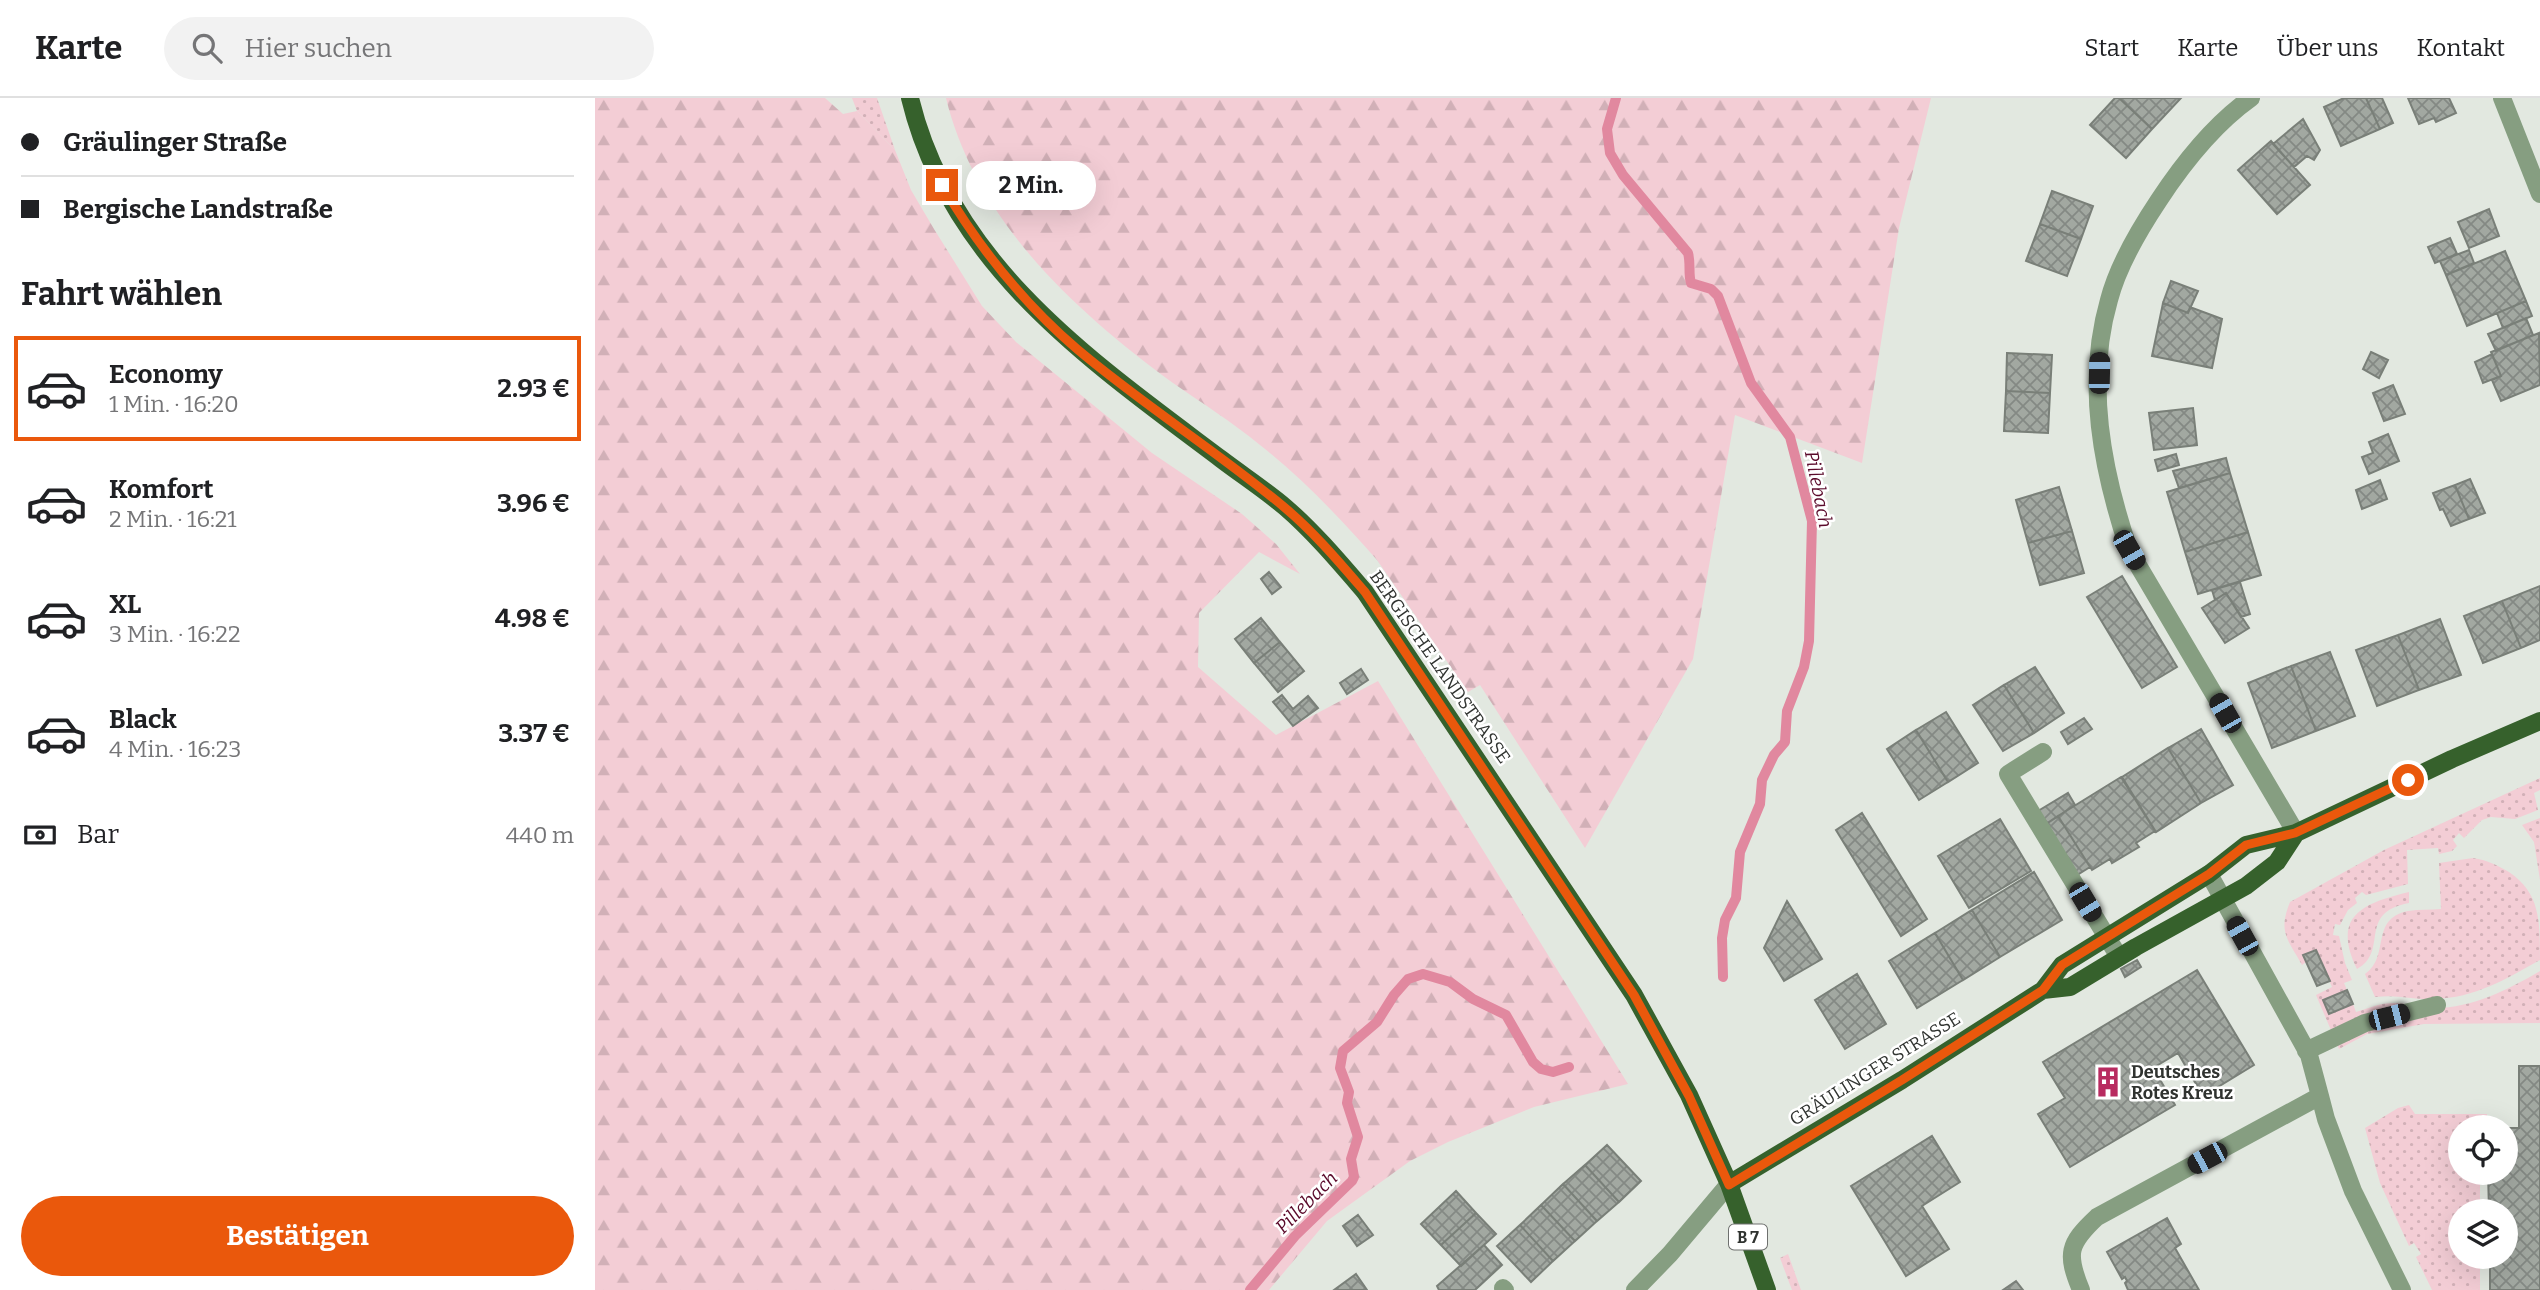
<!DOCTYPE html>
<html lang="de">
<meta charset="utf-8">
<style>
body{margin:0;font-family:Bitter,serif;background:#f2f2f2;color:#202124;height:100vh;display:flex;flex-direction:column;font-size:26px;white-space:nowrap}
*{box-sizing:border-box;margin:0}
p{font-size:23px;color:#757577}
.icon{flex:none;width:38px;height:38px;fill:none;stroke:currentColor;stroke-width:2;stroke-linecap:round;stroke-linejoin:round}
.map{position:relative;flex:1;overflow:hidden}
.sheet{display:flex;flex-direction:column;background:#fff;width:595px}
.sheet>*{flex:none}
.banner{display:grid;align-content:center;height:154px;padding:0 21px;background:#fff}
.buttons{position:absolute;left:1853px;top:1017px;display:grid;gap:14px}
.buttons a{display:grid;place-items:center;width:70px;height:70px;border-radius:50%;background:#fff;box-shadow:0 7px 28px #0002;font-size:35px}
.end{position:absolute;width:32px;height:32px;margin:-16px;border:9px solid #ea580c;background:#fff;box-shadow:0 0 0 4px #fff}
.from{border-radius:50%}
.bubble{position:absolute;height:49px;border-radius:24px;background:#fff;box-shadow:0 7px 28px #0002;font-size:23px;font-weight:700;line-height:49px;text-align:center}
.car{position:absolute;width:21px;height:42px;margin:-21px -10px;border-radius:9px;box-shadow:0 0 5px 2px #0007;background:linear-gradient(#222 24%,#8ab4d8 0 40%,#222 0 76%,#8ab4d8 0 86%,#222 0)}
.banner b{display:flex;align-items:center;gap:24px;height:66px;font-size:26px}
.banner b+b{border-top:2px solid #e0e0e0}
.banner i{width:18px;height:18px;background:#202124}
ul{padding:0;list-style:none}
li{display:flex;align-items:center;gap:21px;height:105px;margin:0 14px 10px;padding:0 7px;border:4px solid transparent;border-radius:0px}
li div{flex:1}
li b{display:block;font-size:26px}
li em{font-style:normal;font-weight:700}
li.current{border-color:#ea580c}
li>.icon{width:63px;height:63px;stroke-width:1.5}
h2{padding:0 21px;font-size:32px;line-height:84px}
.pay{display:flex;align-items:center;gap:18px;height:77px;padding:0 21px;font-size:26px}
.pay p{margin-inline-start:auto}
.action{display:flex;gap:14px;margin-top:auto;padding:14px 21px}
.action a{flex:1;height:80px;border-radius:42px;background:#ea580c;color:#fff;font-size:28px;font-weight:700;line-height:80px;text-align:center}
header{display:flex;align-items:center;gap:42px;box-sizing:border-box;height:98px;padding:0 35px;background:#fff;border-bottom:2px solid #e0e0e0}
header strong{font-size:33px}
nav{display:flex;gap:38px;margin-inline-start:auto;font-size:24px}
.search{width:490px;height:63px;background:#f2f2f2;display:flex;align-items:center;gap:18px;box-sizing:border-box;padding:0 24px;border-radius:38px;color:#757577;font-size:26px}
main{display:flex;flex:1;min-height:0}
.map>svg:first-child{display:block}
.grass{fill:url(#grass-dots)}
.forest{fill:url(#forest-firs)}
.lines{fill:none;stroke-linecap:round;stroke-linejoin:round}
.stream{stroke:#e1889f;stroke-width:10}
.building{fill:url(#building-cross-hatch);stroke:#797f78;stroke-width:2}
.minor{stroke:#869e81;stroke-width:18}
.major{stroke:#36612c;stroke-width:18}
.route{stroke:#ea580c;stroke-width:9}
.labels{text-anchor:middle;stroke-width:5;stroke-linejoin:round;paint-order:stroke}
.shield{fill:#fff;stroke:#6e706e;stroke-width:2}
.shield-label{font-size:16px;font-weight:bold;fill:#303330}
.street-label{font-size:18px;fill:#303330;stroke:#fff}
.poi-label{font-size:18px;font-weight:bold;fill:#303330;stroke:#fff;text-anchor:start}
.water-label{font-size:19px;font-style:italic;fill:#5a092a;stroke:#fff}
</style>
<header>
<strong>Karte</strong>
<div class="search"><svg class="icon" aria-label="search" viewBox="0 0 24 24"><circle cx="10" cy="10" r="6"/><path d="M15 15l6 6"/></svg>Hier suchen</div>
<nav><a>Start</a><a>Karte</a><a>Über uns</a><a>Kontakt</a></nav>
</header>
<main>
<section class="sheet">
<div class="banner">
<b><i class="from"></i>Gräulinger Straße</b>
<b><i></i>Bergische Landstraße</b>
</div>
<h2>Fahrt wählen</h2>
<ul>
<li class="current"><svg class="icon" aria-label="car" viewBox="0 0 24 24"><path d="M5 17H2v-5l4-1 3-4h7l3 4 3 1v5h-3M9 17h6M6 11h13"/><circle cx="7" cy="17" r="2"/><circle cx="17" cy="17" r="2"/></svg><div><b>Economy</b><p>1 Min. · 16:20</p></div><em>2.93 €</em></li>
<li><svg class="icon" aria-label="car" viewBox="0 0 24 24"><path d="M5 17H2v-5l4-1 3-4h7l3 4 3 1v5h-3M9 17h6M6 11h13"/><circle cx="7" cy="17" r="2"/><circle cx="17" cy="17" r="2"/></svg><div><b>Komfort</b><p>2 Min. · 16:21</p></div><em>3.96 €</em></li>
<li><svg class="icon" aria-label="car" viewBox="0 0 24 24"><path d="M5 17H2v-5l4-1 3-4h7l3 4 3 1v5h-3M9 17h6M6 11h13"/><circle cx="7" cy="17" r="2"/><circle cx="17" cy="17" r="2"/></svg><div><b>XL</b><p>3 Min. · 16:22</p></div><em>4.98 €</em></li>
<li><svg class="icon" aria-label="car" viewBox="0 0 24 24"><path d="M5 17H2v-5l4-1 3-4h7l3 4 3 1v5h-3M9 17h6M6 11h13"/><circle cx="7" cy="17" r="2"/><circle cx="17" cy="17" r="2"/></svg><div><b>Black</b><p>4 Min. · 16:23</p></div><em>3.37 €</em></li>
</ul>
<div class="pay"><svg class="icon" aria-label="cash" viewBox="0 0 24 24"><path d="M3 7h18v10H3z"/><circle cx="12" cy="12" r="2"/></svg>Bar<p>440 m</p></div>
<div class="action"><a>Bestätigen</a></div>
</section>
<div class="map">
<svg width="1945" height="1192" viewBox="0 0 1945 1192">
<defs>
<pattern id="grass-dots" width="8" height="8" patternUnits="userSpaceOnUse" patternTransform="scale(1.75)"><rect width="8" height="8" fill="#f3cdd5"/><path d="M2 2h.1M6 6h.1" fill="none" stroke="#d1b0b7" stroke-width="1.8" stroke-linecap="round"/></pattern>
<pattern id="forest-firs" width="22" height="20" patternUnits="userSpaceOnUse" patternTransform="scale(1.75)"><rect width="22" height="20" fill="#f3cdd5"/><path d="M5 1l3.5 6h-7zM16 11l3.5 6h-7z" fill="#d1b0b7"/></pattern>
<pattern id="building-cross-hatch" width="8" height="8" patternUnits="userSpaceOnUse" patternTransform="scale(1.75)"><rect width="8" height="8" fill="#a2a8a1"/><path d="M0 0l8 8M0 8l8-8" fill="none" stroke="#848984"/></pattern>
</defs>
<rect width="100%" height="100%" fill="#e2e8e0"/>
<path class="grass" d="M257,0H282L300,52L262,13Z
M1945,680V692L1939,695L1943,712L1920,721L1896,719L1887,722L1869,740L1864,735L1858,742L1862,748L1857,753L1844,756L1843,750L1812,752L1813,786L1771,797L1767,794L1760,800L1762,805L1753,812L1745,827L1740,826L1738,837L1744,838L1750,865L1757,882L1749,885L1752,892L1729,902L1758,906L1761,914C1774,910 1785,905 1799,905C1811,905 1824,909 1837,910C1875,911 1913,892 1945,873V925L1829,926L1772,936L1744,951L1721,897L1737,889L1721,852L1709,857L1711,864L1707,867C1692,840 1683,834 1695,804L1789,752Z
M1945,720V782L1939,744L1927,727Z
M1878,760C1892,762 1902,767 1914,774C1945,795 1945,822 1945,862C1911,881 1880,900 1839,901C1818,902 1803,896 1780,899L1770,876C1796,858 1774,821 1813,813C1824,811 1835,812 1846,811L1844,765Z
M1814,794V805C1761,815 1795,853 1762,871C1736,818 1768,805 1814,794Z
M1814,1007L1820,1016H1892V1025H1887L1886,1029H1866V1074L1885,1075V1113H1866V1158L1885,1159V1192H1837L1821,1159L1826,1156L1819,1145L1814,1148L1785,1085L1770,1030L1803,1010Z
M1193,1156L1206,1192H1197L1185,1160Z"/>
<path class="forest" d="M0,0H230L248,16L262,13L300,52L316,92L339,131L387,208L421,244L557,355L647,416L681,446L705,476L664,454L604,515L603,569L681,637L783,583L1033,986L939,1009L853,1044L815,1063L732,1123L674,1192H0Z
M351,0H1336L1304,130L1267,365L1140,317L1098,561L990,750L885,587L873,594L782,462C746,421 708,381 665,347C637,324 607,305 578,285C480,213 381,123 351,0Z"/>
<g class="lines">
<path class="stream" d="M1021,0L1012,31L1015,55L1028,77L1093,155C1096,166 1093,175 1096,185L1116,191L1123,198L1156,285L1195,339L1217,423L1214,543L1209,569L1192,613L1190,644L1179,657L1167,682L1165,706L1145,754L1141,800L1130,822L1127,840L1128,879
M655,1192L700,1138L757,1083L759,1079L756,1061L763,1039L752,1005L754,994L745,970L748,953L782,924L799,897L813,881L828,876L855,884L878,901L911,917L938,964L946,971L958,974L974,969"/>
</g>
<path class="building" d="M1520,0H1524L1557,31L1531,60L1495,27Z
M1524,0H1586L1557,31Z
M1749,0H1771L1785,31L1746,48L1729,9Z
M1771,0H1787L1798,25L1785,31Z
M1813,0H1854L1861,15L1841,24L1839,20L1824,26Z
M1708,21L1725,52L1719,62L1712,58L1699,69L1678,46Z
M1676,43L1715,87L1682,116L1643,72Z
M1457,93L1498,108L1486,141L1445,126Z
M1894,111L1904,138L1874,150L1863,124Z
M1445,126L1486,141L1472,178L1431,163Z
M1855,140L1862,156L1840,165L1833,149Z
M1874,152L1879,165L1851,177L1845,163Z
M1910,153L1931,203L1872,228L1851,177Z
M1576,183L1603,193L1593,215L1568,205Z
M1931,203L1937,218L1908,230L1902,215Z
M1568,205L1593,215L1595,209L1627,221L1617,270L1557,258Z
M1931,220L1938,237L1901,253L1893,236Z
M1944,235L1945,287L1906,303L1897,282L1906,278L1896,254Z
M1776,254L1793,262L1784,280L1768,271Z
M1412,255L1457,257L1455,295L1411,293Z
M1897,256L1906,278L1888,285L1880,264Z
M1798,287L1810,316L1789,323L1778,295Z
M1411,293L1455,295L1453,335L1409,333Z
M1598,310L1602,347L1559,352L1554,315Z
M1793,336L1804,363L1774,376L1767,359L1778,355L1774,344Z
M1581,356L1584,367L1563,373L1560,362Z
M1631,360L1635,375L1584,390L1578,373Z
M1635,375L1653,434L1590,454L1572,394Z
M1875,381L1890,415L1874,421L1860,387Z
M1785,382L1792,401L1767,411L1761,392Z
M1860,387L1874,421L1856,428L1848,411L1845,412L1838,395Z
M1464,389L1477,433L1433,445L1421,402Z
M1477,433L1489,475L1445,487L1433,445Z
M1653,434L1666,477L1603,496L1590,454Z
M674,474L686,489L677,496L666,481Z
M1527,478L1582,569L1547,590L1492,499Z
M1645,484L1655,516L1646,519L1631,495L1620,502L1617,492Z
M1945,488V542L1926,550L1907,503Z
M1631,495L1654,530L1630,545L1607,510Z
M1907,503L1926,550L1888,565L1869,518Z
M666,520L685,544L659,565L640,541Z
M1845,521L1866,577L1824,592L1803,537Z
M1803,537L1824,592L1782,608L1761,552Z
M685,544L709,573L683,594L659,565Z
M1735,554L1760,618L1721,633L1696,568Z
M1696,568L1721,633L1677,650L1653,585Z
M1440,569L1469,615L1439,635L1409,587Z
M766,571L773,582L752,596L745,585Z
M1409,587L1439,635L1408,653L1378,607Z
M687,597L698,611L713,598L723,610L698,628L678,604Z
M1351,614L1383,665L1353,684L1321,632Z
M1489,620L1497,631L1473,646L1466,634Z
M1606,631L1638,687L1606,705L1573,650Z
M1321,632L1353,684L1324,702L1292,651Z
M1573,650L1606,705L1561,734L1527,679Z
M1526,679L1560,733L1541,745L1544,749L1517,765L1515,761L1497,772L1463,718Z
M1473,695L1480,707L1451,726L1443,713Z
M1267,715L1332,821L1306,838L1241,732Z
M1463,718L1495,769L1482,777L1451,726Z
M1405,721L1436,773L1374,810L1343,758Z
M1439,774L1467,822L1405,859L1377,812Z
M1192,803L1227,861L1189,883L1169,850Z
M1377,812L1405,859L1368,882L1340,835Z
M1340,835L1368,882L1322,910L1294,863Z
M1721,852L1735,883L1722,888L1708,857Z
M1542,862L1546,869L1530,879L1526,871Z
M1602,872L1659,967L1608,998L1583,955L1558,970L1580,1007L1475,1069L1443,1016L1470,1000L1448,964Z
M1262,876L1291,926L1250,951L1220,902Z
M1752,892L1758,906L1734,916L1728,902Z
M1924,968H1945V1192H1895V1158H1911V1113H1894L1893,1074H1911V1030H1924Z
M1337,1038L1365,1084L1327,1108L1354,1151L1311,1178L1256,1088Z
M1012,1047L1046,1083L1024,1104L990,1067Z
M990,1067L1024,1104L1002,1123L968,1086Z
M968,1086L1002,1123L980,1143L946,1107Z
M861,1093L881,1115L846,1147L826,1126Z
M946,1107L980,1143L958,1163L925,1127Z
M881,1115L901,1136L866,1168L846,1147Z
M763,1117L778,1137L762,1148L748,1128Z
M1572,1120L1586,1146L1580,1150L1604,1192H1533L1530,1185L1532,1183L1530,1179L1527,1181L1512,1154Z
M925,1127L958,1163L936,1184L902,1148Z
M889,1147L907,1167L880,1192H844L842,1188Z
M761,1176L772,1192H739Z
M1421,1183L1428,1192H1408Z"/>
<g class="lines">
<path class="minor" d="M1656,0C1618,27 1589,64 1564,102C1544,132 1523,167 1514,202C1490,285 1507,372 1534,452L1701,735
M1907,0L1945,96
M1448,654L1413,676L1524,859
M1711,953L1770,925L1842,907
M1725,998L1731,1021L1758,1093L1807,1192
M908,1190L910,1192
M1040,1192L1075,1156L1134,1086
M1486,1192C1471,1156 1473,1146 1502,1119L1725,998L1714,957L1614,776"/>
<path class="major" d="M315,0C355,167 497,264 626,361C647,377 670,392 690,409C719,434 745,465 770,494L1039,897L1094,997L1134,1086L1172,1192
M1448,892L1475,889L1541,849L1651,788L1682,764L1701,735
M1134,1086L1307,982L1448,892L1467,867L1614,776L1651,747L1701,735L1857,661L1945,623"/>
</g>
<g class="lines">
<path class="route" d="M347,87C383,148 427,204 482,251C548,307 622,353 689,409C719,434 745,465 770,494L1039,897L1094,998L1134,1087L1307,982L1448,892L1467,867L1614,776L1651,747L1700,735L1813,682"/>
</g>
<defs>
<g id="building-bare" transform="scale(2.415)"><path d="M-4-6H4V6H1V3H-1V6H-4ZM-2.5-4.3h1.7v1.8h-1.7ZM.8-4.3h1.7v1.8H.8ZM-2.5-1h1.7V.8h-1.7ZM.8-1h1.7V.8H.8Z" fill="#b82b60" stroke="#fff" stroke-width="2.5" paint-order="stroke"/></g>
</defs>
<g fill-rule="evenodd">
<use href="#building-bare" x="1513" y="984"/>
</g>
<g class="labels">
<rect class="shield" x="1134" y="1126.5" width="38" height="25" rx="5"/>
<g class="shield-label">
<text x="1153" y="1145">B 7</text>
</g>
<g class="street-label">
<text transform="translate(845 569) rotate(55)" y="6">BERGISCHE LANDSTRASSE</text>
<text transform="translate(1280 971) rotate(-32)" y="6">GRÄULINGER STRASSE</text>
</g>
<g class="poi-label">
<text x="1536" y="980">Deutsches<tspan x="1536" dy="21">Rotes Kreuz</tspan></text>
</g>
<g class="water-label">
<text transform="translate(1224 391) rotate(79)" y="7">Pillebach</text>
<text transform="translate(711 1104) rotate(-45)" y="7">Pillebach</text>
</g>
</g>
</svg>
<div class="buttons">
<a><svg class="icon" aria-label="locate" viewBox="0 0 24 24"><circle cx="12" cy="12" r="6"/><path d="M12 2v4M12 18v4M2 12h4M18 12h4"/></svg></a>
<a><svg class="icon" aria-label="layers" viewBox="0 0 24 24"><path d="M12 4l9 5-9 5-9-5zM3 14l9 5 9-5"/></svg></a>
</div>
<i class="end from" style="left:1813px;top:682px"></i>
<i class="end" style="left:347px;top:87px"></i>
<div class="bubble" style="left:371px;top:63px;width:130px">2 Min.</div>
<i class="car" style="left:1504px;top:275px;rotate:1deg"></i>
<i class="car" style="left:1534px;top:452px;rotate:150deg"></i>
<i class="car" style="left:1630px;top:615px;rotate:330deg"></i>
<i class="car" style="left:1490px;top:804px;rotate:149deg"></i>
<i class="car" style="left:1647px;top:838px;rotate:331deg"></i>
<i class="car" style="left:1794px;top:919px;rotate:76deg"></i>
<i class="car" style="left:1612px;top:1060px;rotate:242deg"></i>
</div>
</main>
